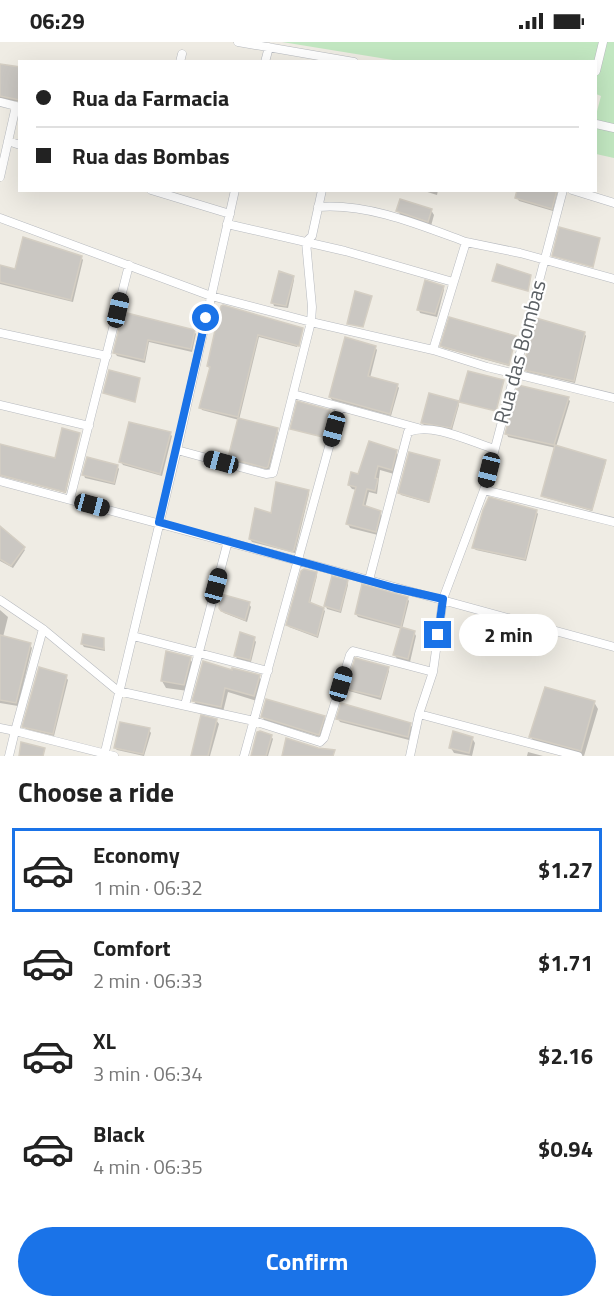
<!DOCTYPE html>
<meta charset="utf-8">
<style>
body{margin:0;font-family:"Titillium Web",sans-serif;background:#f6f6f6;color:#222;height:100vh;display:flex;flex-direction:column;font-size:22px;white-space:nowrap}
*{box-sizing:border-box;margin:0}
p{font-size:20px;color:#767676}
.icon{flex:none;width:33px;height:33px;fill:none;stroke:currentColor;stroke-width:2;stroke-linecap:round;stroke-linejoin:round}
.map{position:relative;height:714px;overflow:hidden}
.sheet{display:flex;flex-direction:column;background:#fff;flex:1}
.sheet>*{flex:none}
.banner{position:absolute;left:18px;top:18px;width:579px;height:132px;border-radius:0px;box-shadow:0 6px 24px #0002;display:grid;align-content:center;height:132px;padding:0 18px;background:#fff}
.end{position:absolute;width:27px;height:27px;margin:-14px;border:8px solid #1a73e8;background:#fff;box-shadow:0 0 0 3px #fff}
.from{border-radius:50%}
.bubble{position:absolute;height:42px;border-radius:21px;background:#fff;box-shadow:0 6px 24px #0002;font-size:20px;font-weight:700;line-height:42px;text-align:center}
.car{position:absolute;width:18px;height:36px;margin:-18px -9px;border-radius:8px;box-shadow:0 0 4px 2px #0007;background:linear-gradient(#222 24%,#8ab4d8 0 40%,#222 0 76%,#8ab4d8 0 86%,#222 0)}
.banner b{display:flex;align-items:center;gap:21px;height:57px;font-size:22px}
.banner b+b{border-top:2px solid #e0e0e0}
.banner i{width:15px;height:15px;background:#222}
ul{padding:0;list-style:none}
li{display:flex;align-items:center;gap:18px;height:84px;margin:0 12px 9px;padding:0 6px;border:3px solid transparent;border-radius:0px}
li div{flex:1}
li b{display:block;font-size:22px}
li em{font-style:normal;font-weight:700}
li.current{border-color:#1a73e8}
li>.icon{width:54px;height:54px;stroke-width:1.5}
h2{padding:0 18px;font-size:27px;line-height:72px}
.cta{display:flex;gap:12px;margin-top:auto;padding:12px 18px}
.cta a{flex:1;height:69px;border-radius:36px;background:#1a73e8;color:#fff;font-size:24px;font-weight:700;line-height:69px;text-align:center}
.status{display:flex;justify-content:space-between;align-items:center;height:42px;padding:0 30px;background:#fff;direction:ltr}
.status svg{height:16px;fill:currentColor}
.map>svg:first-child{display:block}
.green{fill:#c2e7c1}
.shadow{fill:#0003}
.building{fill:#cac7c2;stroke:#d4cec3;stroke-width:1.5}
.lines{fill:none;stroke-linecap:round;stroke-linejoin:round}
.minor-casing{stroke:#b7babf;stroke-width:9}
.minor{stroke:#fff;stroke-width:8}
.route{stroke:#1a73e8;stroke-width:8}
.labels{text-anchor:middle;stroke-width:4.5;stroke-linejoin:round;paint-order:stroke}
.street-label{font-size:21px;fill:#5c6165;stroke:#fff}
</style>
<div class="status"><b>06:29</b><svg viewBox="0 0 49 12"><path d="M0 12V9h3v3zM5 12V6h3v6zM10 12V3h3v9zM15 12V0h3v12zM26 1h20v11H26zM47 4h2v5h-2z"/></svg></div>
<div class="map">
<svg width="614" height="714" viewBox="0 0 614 714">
<rect width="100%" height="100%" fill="#efece4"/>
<path class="green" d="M282,0H614V116L596,112V73L601,54L596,52V20L399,19Z"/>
<path class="shadow" d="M0,25L20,28V60L0,57Z
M421,148H438L437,153Z
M518,148H558L553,169L519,159L517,156Z
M431,168L434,173L431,184L401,174L398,169Z
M81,215L83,218L73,260L0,242V224L17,229Z
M293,235L294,238L288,266L274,264L273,261Z
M443,245L444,248L437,275L420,271L419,268Z
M222,266L301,287L297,305L259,295L239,378L202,368L201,365L210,328L208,324Z
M124,272L194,289L196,292L192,310L149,300L145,321L117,314L115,311Z
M584,291L586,294L575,341L527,330L524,325Z
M515,295L509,324L443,306L442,304Z
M375,305L377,308L370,336L397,343L399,346L391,374L332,358L330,355Z
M568,357L570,359L556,405L606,420L592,469L543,455L556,406L508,395L507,392Z
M458,360L459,363L452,388L424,383L422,381Z
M329,370L323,395L292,387Z
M277,388L278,391L269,428L232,418L230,415Z
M79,392L66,451L0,434V404L56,418Z
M170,392L172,394L162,434L123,423L121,420Z
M396,410L398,414L394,432L380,428L377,452L369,450L365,466L380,470L382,475L378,493L350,486L348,482L357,448L352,447L349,443L359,434Z
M439,420L440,421L429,461L401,453L400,451Z
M117,424L119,427L115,443L85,436L84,433Z
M308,449L309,452L295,511L252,500L250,497L272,473Z
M536,469L538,472L526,519L476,508L474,506Z
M0,486L25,508L13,526L0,519Z
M316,532L317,534L310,562L323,567L325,569L318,596L289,585L288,583Z
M347,540L348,543L341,571L327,567L326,564Z
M407,556L409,559L402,587L414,590L416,594L410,620L397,617L395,613L402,587L358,575L356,572Z
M249,562L251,565L247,580L224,571L220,566Z
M0,568L8,575L3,595L30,603L32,606L18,664L0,661Z
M254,597L256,600L251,620L237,617L236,614Z
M103,598L105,609L84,605L82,602Z
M190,617L194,623L188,649L166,646L162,639Z
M388,626L389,629L381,658L349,649L347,647Z
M233,630L259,634L262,640L257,659L228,650L223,670L197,664L194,659Z
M66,635L68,638L54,694L26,687L24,684Z
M594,660L598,667L584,714L535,702L531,695Z
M263,675H324L325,678L320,695L264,678Z
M338,677L410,682L412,685L409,698L340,680Z
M216,678L219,682L210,714H193Z
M149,688L151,691L144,714L117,708L115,706Z
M271,694L273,697L268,714H252Z
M472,696L475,701L472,714L454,711L451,706Z
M528,710L543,714H527Z"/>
<path class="building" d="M0,22L20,25V58L0,54Z
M517,148H557L552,167L515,156Z
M400,157L432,167L428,180L396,169Z
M559,185L600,196L593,225L552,214Z
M23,195L82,214L71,258L0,240V223L15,227Z
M497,222L531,233L528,249L492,239Z
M279,229L294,234L286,264L271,261Z
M425,238L444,244L435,272L417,268Z
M355,249L372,254L363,285L347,282Z
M223,263L303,286L299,304L258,293L238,375L199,366L210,325L207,324L216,284L221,264Z
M123,270L195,288L191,307L148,298L144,318L113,311Z
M449,275L516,294L509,323L440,304Z
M536,276L585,290L574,339L524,328L523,325Z
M345,295L376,304L368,334L398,342L390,372L329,355Z
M109,328L140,336L135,360L103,351Z
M468,329L504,338L496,369L459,360Z
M518,343L569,355L554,403L505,392Z
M429,351L459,359L451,386L421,381Z
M297,359L330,368L323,395L290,387Z
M238,376L278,386L268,425L266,426L228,416Z
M129,380L171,390L160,432L119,420Z
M62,386L80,391L65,450L0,433V402L55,416Z
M369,399L397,408L392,428L378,424L375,436L378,437L375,449L367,447L363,463L381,469L376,490L346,482L356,445L348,443L351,430L358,432Z
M555,403L606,418L592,468L541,454Z
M409,410L440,418L429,460L398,451Z
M87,415L118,423L114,441L82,433Z
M276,440L309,448L294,508L292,510L249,497L255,466L271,471Z
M489,455L537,468L525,517L472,506L483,468Z
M0,484L25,505L11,524L0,517Z
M304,527L317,530L309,560L324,566L317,594L286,583L301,529Z
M332,534L348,538L340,569L324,564Z
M362,542L408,555L401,585L355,572Z
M221,552L250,560L245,578L221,569L219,566Z
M401,585L415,589L408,617L393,613Z
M240,590L255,595L250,618L234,614Z
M83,592L104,596V607L81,602Z
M0,593L31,601L16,661L0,658Z
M166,609L191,615L184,643L161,639Z
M355,616L389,625L380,655L346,647Z
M203,619L232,628V626L260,633L254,654L225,646L221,665L192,659Z
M39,625L67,633L53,692L22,685Z
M545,645L595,659L581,709L529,695Z
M266,657L325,674L319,693L261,675Z
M341,661L411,681L408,695L336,677Z
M201,673L217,677L208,714H191Z
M120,680L150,686L143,712L114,706Z
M260,689L272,693L266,714H251L257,690Z
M453,689L473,695L469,711L449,706Z
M286,696L318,706L335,708L333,714H282Z
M21,700L45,706L43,714H19Z"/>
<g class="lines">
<g class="minor-casing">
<path id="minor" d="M238,0L354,20
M180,20L182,12
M265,20L269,5
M596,29L603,0
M0,60L16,64L0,135
M596,82L614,86
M8,99L20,103
M151,148L230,172
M322,148L312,194L306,200L312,265L311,280L433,308
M572,148L614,161
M318,165C368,161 420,183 466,200
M0,176L211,254L311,280L273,431L266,432L177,408
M227,182L345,209L453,240
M614,237L520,211L466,200L433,308L487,325L614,356
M0,291L107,314
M293,352L418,386
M0,363L89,384
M494,407C469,399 432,380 408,390L369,538L614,605
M0,439L369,538
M484,448L614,480
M70,457L129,223
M0,558L43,587L118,649L254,679L320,700L324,696L350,613L353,609L433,630
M43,587L15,689L114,714
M133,594L268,629
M185,663L228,499
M419,672L578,714
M0,686L15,689L9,714
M104,714L177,408L235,148
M244,714L340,365
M410,714L419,672L433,630L443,557L484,448L563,148"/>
</g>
<use href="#minor" class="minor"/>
</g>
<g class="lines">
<path class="route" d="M206,276L159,480L395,546L443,557L438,593"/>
</g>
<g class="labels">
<g class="street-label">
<text transform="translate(520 310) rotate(-75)" y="7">Rua das Bombas</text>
</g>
</g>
</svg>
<i class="end from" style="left:206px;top:276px"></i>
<i class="end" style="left:438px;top:593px"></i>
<div class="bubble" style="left:459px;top:572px;width:99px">2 min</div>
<i class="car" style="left:118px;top:268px;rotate:13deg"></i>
<i class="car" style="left:334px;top:387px;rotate:195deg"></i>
<i class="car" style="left:221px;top:420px;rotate:285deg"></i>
<i class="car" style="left:489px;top:428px;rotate:194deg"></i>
<i class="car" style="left:92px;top:463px;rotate:105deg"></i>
<i class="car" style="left:216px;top:544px;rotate:15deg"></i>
<i class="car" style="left:341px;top:642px;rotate:16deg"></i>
<div class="banner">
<b><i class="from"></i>Rua da Farmacia</b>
<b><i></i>Rua das Bombas</b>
</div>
</div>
<section class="sheet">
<h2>Choose a ride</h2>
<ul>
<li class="current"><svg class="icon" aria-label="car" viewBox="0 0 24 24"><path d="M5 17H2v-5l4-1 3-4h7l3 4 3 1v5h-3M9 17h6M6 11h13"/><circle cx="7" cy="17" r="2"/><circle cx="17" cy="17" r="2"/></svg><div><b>Economy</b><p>1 min · 06:32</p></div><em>$1.27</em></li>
<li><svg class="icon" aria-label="car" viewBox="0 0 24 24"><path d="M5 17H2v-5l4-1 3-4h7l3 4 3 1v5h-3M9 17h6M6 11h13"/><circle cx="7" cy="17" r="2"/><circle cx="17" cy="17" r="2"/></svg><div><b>Comfort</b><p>2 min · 06:33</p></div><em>$1.71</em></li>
<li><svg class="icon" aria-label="car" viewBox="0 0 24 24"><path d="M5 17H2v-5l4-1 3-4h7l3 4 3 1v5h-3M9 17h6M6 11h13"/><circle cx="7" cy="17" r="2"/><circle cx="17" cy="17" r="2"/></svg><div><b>XL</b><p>3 min · 06:34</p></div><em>$2.16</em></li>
<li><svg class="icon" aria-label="car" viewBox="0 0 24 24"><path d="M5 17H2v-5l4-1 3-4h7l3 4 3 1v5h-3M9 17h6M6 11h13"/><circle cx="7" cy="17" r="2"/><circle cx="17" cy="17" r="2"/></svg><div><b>Black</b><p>4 min · 06:35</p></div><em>$0.94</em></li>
</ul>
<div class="cta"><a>Confirm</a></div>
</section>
